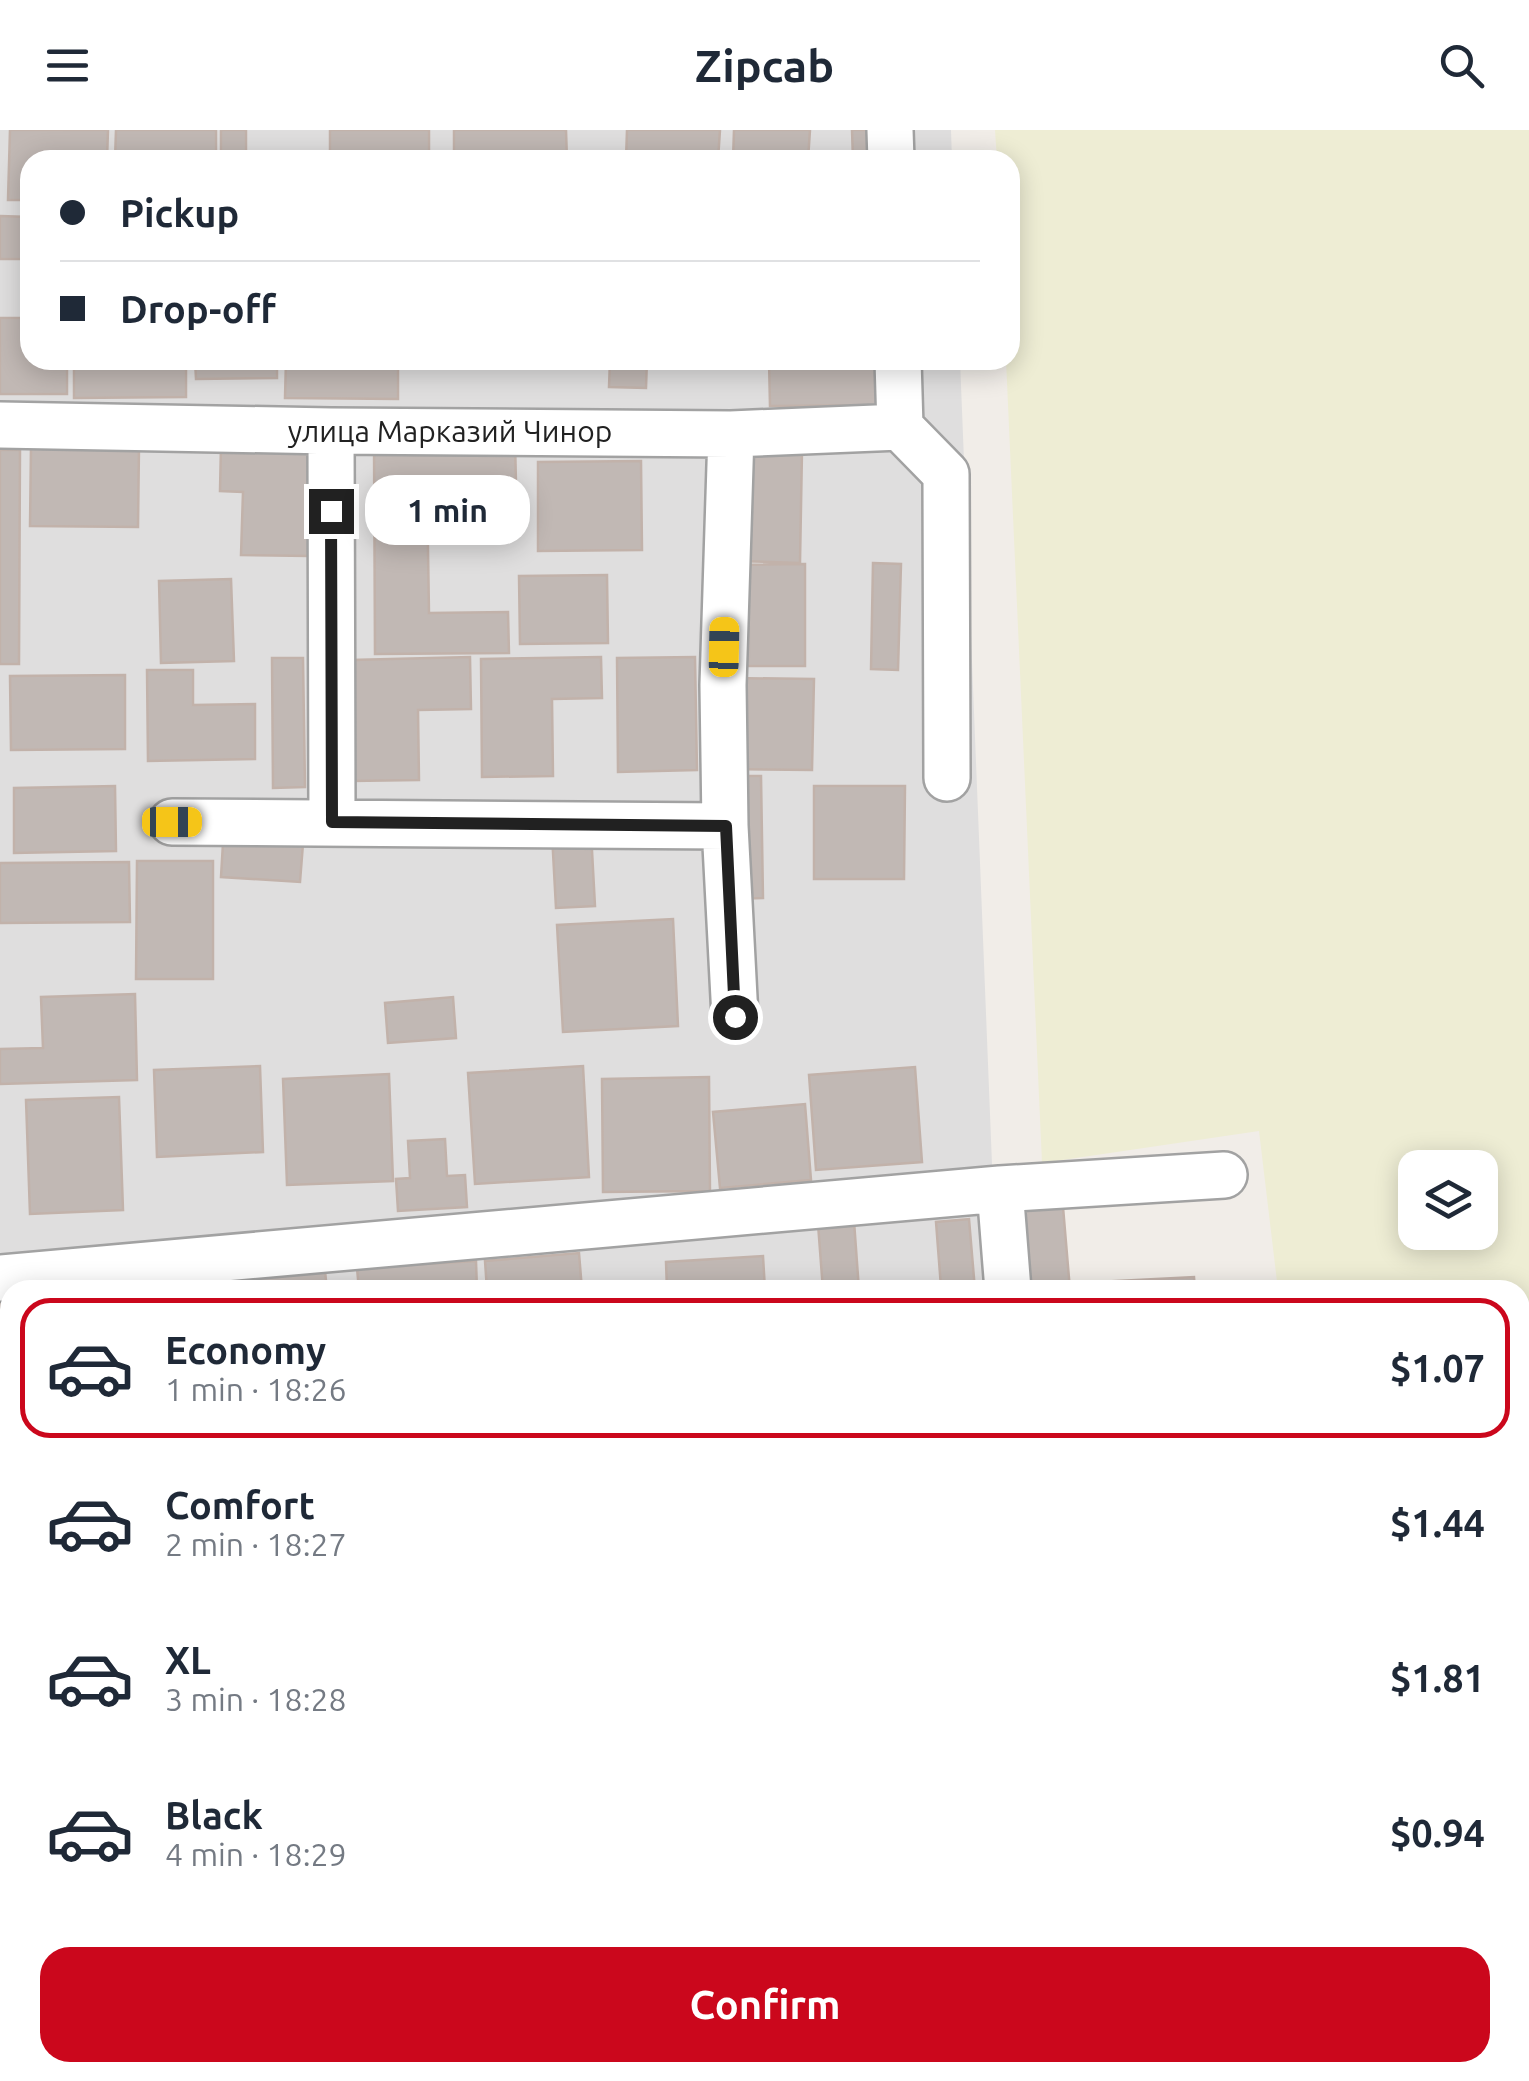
<!DOCTYPE html>
<meta charset="utf-8">
<style>
body{margin:0;font-family:Ubuntu,sans-serif;background:#f6f6f7;color:#1f2937;height:100vh;display:flex;flex-direction:column;font-size:38px;white-space:nowrap}
*{box-sizing:border-box;margin:0}
p{font-size:32px;color:#747a83}
.icon{flex:none;width:55px;height:55px;fill:none;stroke:currentColor;stroke-width:2;stroke-linecap:round;stroke-linejoin:round}
.map{position:relative;flex:1;overflow:hidden}
.drawer{position:absolute;left:0px;top:1150px;width:1530px;height:802px;display:flex;flex-direction:column;background:#fff;border-radius:30px 30px 0 0;box-shadow:0 5px 25px #0003}
.drawer>*{flex:none}
.top-card{position:absolute;left:20px;top:20px;width:1000px;height:220px;border-radius:30px;box-shadow:0 5px 25px #0003;display:grid;align-content:center;height:220px;padding:0 40px;background:#fff}
.controls{position:absolute;left:1398px;top:1020px;display:grid;gap:20px}
.controls a{display:grid;place-items:center;width:100px;height:100px;border-radius:20px;background:#fff;box-shadow:0 5px 25px #0003;font-size:50px}
.end{position:absolute;width:45px;height:45px;margin:-22px;border:12px solid #212121;background:#fff;box-shadow:0 0 0 5px #fff}
.from{border-radius:50%}
.bubble{position:absolute;height:70px;border-radius:30px;background:#fff;box-shadow:0 5px 25px #0003;font-size:32px;font-weight:700;line-height:70px;text-align:center}
.car{position:absolute;width:30px;height:60px;margin:-30px -15px;border-radius:12px;box-shadow:0 0 8px 2px #0007;background:linear-gradient(#f5c518 24%,#345 0 40%,#f5c518 0 76%,#345 0 86%,#f5c518 0)}
.top-card b{display:flex;align-items:center;gap:35px;height:95px;font-size:38px}
.top-card b+b{border-top:2px solid #e0e1e3}
.top-card i{width:25px;height:25px;background:#1f2937}
ul{padding:18px 0 0;list-style:none}
li{display:flex;align-items:center;gap:30px;height:140px;margin:0 20px 15px;padding:0 20px;border:5px solid transparent;border-radius:30px}
li div{flex:1}
li b{display:block;font-size:38px}
li em{font-style:normal;font-weight:700}
li.active{border-color:#cb071c}
li>.icon{width:90px;height:90px;stroke-width:1.5}
.action{display:flex;gap:20px;margin-top:auto;padding:20px 40px}
.action a{flex:1;height:115px;border-radius:30px;background:#cb071c;color:#fff;font-size:40px;font-weight:700;line-height:115px;text-align:center}
header{display:flex;justify-content:space-between;align-items:center;height:130px;padding:0 40px;background:#fff;font-size:45px;font-weight:700}
.map>svg:first-child{display:block}
.residential{fill:#dfdede}
.farmland{fill:#eeedd4;fill-rule:evenodd}
.building{fill:#c1b8b4;stroke:#c2b2aa;stroke-width:2.5}
.lines{fill:none;stroke-linecap:round;stroke-linejoin:round}
.minor-casing{stroke:#a2a2a2;stroke-width:50}
.minor{stroke:#fff;stroke-width:45}
.route{stroke:#212121;stroke-width:12}
.labels{text-anchor:middle;stroke-width:8;stroke-linejoin:round;paint-order:stroke}
.street-label{font-size:30px;fill:#212121;stroke:#fff}
</style>
<header><svg class="icon" aria-label="menu" viewBox="0 0 24 24"><path d="M4 6h16M4 12h16M4 18h16"/></svg>Zipcab<svg class="icon" aria-label="search" viewBox="0 0 24 24"><circle cx="10" cy="10" r="6"/><path d="M15 15l6 6"/></svg></header>
<div class="map">
<svg width="1529" height="1951" viewBox="0 0 1529 1951">
<rect width="100%" height="100%" fill="#f1ede8"/>
<path class="residential" d="M0,0H951L952,30H30V230H960L997,1160H10V1461L0,1462Z
M1529,1366V1951H0V1665L10,1664V1942H1520V1392Z"/>
<path class="farmland" d="M995,0H1529V1195L1520,1196V1160H1278L1259,1001L1042,1033L1006,230H1010V30H997ZM1415,1038H1480V1102H1415Z"/>
<path class="building" d="M10,0H108L107,30H30V70H8Z
M116,0H216V30H115Z
M221,0H246V30H221Z
M330,0H429V30H330Z
M454,0H566L567,30H454Z
M627,0H720L718,30H626Z
M734,0H810L808,30H733Z
M852,0H884L885,30H853Z
M0,86L30,87V129H0Z
M0,188H30V230H67V264H0Z
M74,230H186V267L74,268Z
M195,230H277V248L196,249Z
M286,230H398V269L285,268Z
M610,230H647L646,258L609,257Z
M769,230H890L891,275L770,276Z
M515,311L516,354L427,355L429,483L508,482L509,523L375,524L374,313Z
M221,315L311,316L308,426L241,425L243,362L220,361Z
M31,316H139L138,397L30,396Z
M739,319L802,321L800,433L737,431Z
M0,320H20L19,534H0Z
M641,331L642,420L538,421V332Z
M873,433L901,434L898,540L871,539Z
M805,434V536H737L736,435Z
M607,445L608,513L520,514L519,446Z
M231,449L234,531L161,533L159,451Z
M470,527L471,579L418,580L419,650L352,651L351,530Z
M601,527L602,568L552,569L553,646L482,647L481,529Z
M695,527L697,640L618,642L617,528Z
M272,528H303L305,657L273,658Z
M147,540H193V575L255,574V629L148,631Z
M125,545V619L11,620L10,546Z
M732,548L814,549L812,640L730,639Z
M730,646H761L763,768L732,769Z
M115,656L116,721L14,723V658Z
M814,656H905L904,749H814Z
M224,696L304,701L300,752L221,747Z
M591,702L595,776L556,778L552,704Z
M137,731H213V849H136Z
M129,732L130,792L0,793V733Z
M673,789L678,896L563,902L557,795Z
M135,864L137,950L0,954V919L43,918L41,867Z
M453,867L456,908L388,913L385,873Z
M260,936L263,1022L157,1027L154,940Z
M583,936L589,1047L475,1054L468,943Z
M915,937L922,1032L816,1040L809,945Z
M389,944L393,1051L287,1055L283,949Z
M709,947L710,1061L603,1062L602,949Z
M119,967L123,1080L30,1084L26,970Z
M805,974L811,1050L720,1058L713,982Z
M445,1009L447,1046L465,1045L467,1077L398,1081L396,1049L410,1048L408,1011Z
M1062,1065L1070,1160H1030L1022,1069Z
M969,1089L975,1160H907L941,1157L936,1092Z
M854,1091L859,1160H823L818,1094Z
M579,1123L582,1160H487L485,1131Z
M763,1126L765,1160H667L666,1132Z
M476,1131L477,1160H359L357,1138Z
M201,1140L203,1160H93Z
M325,1141L327,1160H224V1150Z
M1194,1147L1195,1160H1098V1152Z
M0,1169H10V1300H0Z
M10,1374V1426L0,1427V1375Z
M10,1482V1544L0,1545V1483Z
M1520,1499L1529,1504L1528,1577L1520,1572Z
M0,1694H10V1750L0,1751Z
M56,1942H122L123,1951H57Z
M236,1942H302L303,1951H237Z
M567,1942H675L589,1951H568Z
M1119,1942H1183L1193,1951H1112Z
M908,1945V1951H834V1949Z"/>
<g class="lines">
<g class="minor-casing">
<path id="minor" d="M890,0L891,30
M898,230L900,297L946,344L947,648
M0,295L331,301L731,304L900,297
M331,301L332,692
M731,304L723,555L725,696L735,887
M172,692L725,696
M1000,1059L1224,1045
M0,1148L1000,1059L1008,1160
M1520,1395L1529,1371
M1520,1458L1529,1463
M0,1471H10
M0,1624L10,1623
M0,1804L10,1803
M332,1942L333,1951
M811,1942V1951
M1255,1942L1265,1951
M1091,1951L1098,1942"/>
</g>
<use href="#minor" class="minor"/>
</g>
<g class="lines">
<path class="route" d="M331,381L332,692L726,696L735,887"/>
</g>
<g class="labels">
<g class="street-label">
<text x="450" y="312">улица Марказий Чинор</text>
</g>
</g>
</svg>
<div class="controls">
<a><svg class="icon" aria-label="layers" viewBox="0 0 24 24"><path d="M12 4l9 5-9 5-9-5zM3 14l9 5 9-5"/></svg></a>
</div>
<i class="end from" style="left:735px;top:887px"></i>
<i class="end" style="left:331px;top:381px"></i>
<div class="bubble" style="left:365px;top:345px;width:165px">1 min</div>
<i class="car" style="left:724px;top:517px;rotate:1deg"></i>
<i class="car" style="left:172px;top:692px;rotate:90deg"></i>
<div class="top-card">
<b><i class="from"></i>Pickup</b>
<b><i></i>Drop-off</b>
</div>
<section class="drawer">
<ul>
<li class="active"><svg class="icon" aria-label="car" viewBox="0 0 24 24"><path d="M5 17H2v-5l4-1 3-4h7l3 4 3 1v5h-3M9 17h6M6 11h13"/><circle cx="7" cy="17" r="2"/><circle cx="17" cy="17" r="2"/></svg><div><b>Economy</b><p>1 min · 18:26</p></div><em>$1.07</em></li>
<li><svg class="icon" aria-label="car" viewBox="0 0 24 24"><path d="M5 17H2v-5l4-1 3-4h7l3 4 3 1v5h-3M9 17h6M6 11h13"/><circle cx="7" cy="17" r="2"/><circle cx="17" cy="17" r="2"/></svg><div><b>Comfort</b><p>2 min · 18:27</p></div><em>$1.44</em></li>
<li><svg class="icon" aria-label="car" viewBox="0 0 24 24"><path d="M5 17H2v-5l4-1 3-4h7l3 4 3 1v5h-3M9 17h6M6 11h13"/><circle cx="7" cy="17" r="2"/><circle cx="17" cy="17" r="2"/></svg><div><b>XL</b><p>3 min · 18:28</p></div><em>$1.81</em></li>
<li><svg class="icon" aria-label="car" viewBox="0 0 24 24"><path d="M5 17H2v-5l4-1 3-4h7l3 4 3 1v5h-3M9 17h6M6 11h13"/><circle cx="7" cy="17" r="2"/><circle cx="17" cy="17" r="2"/></svg><div><b>Black</b><p>4 min · 18:29</p></div><em>$0.94</em></li>
</ul>
<div class="action"><a>Confirm</a></div>
</section>
</div>
